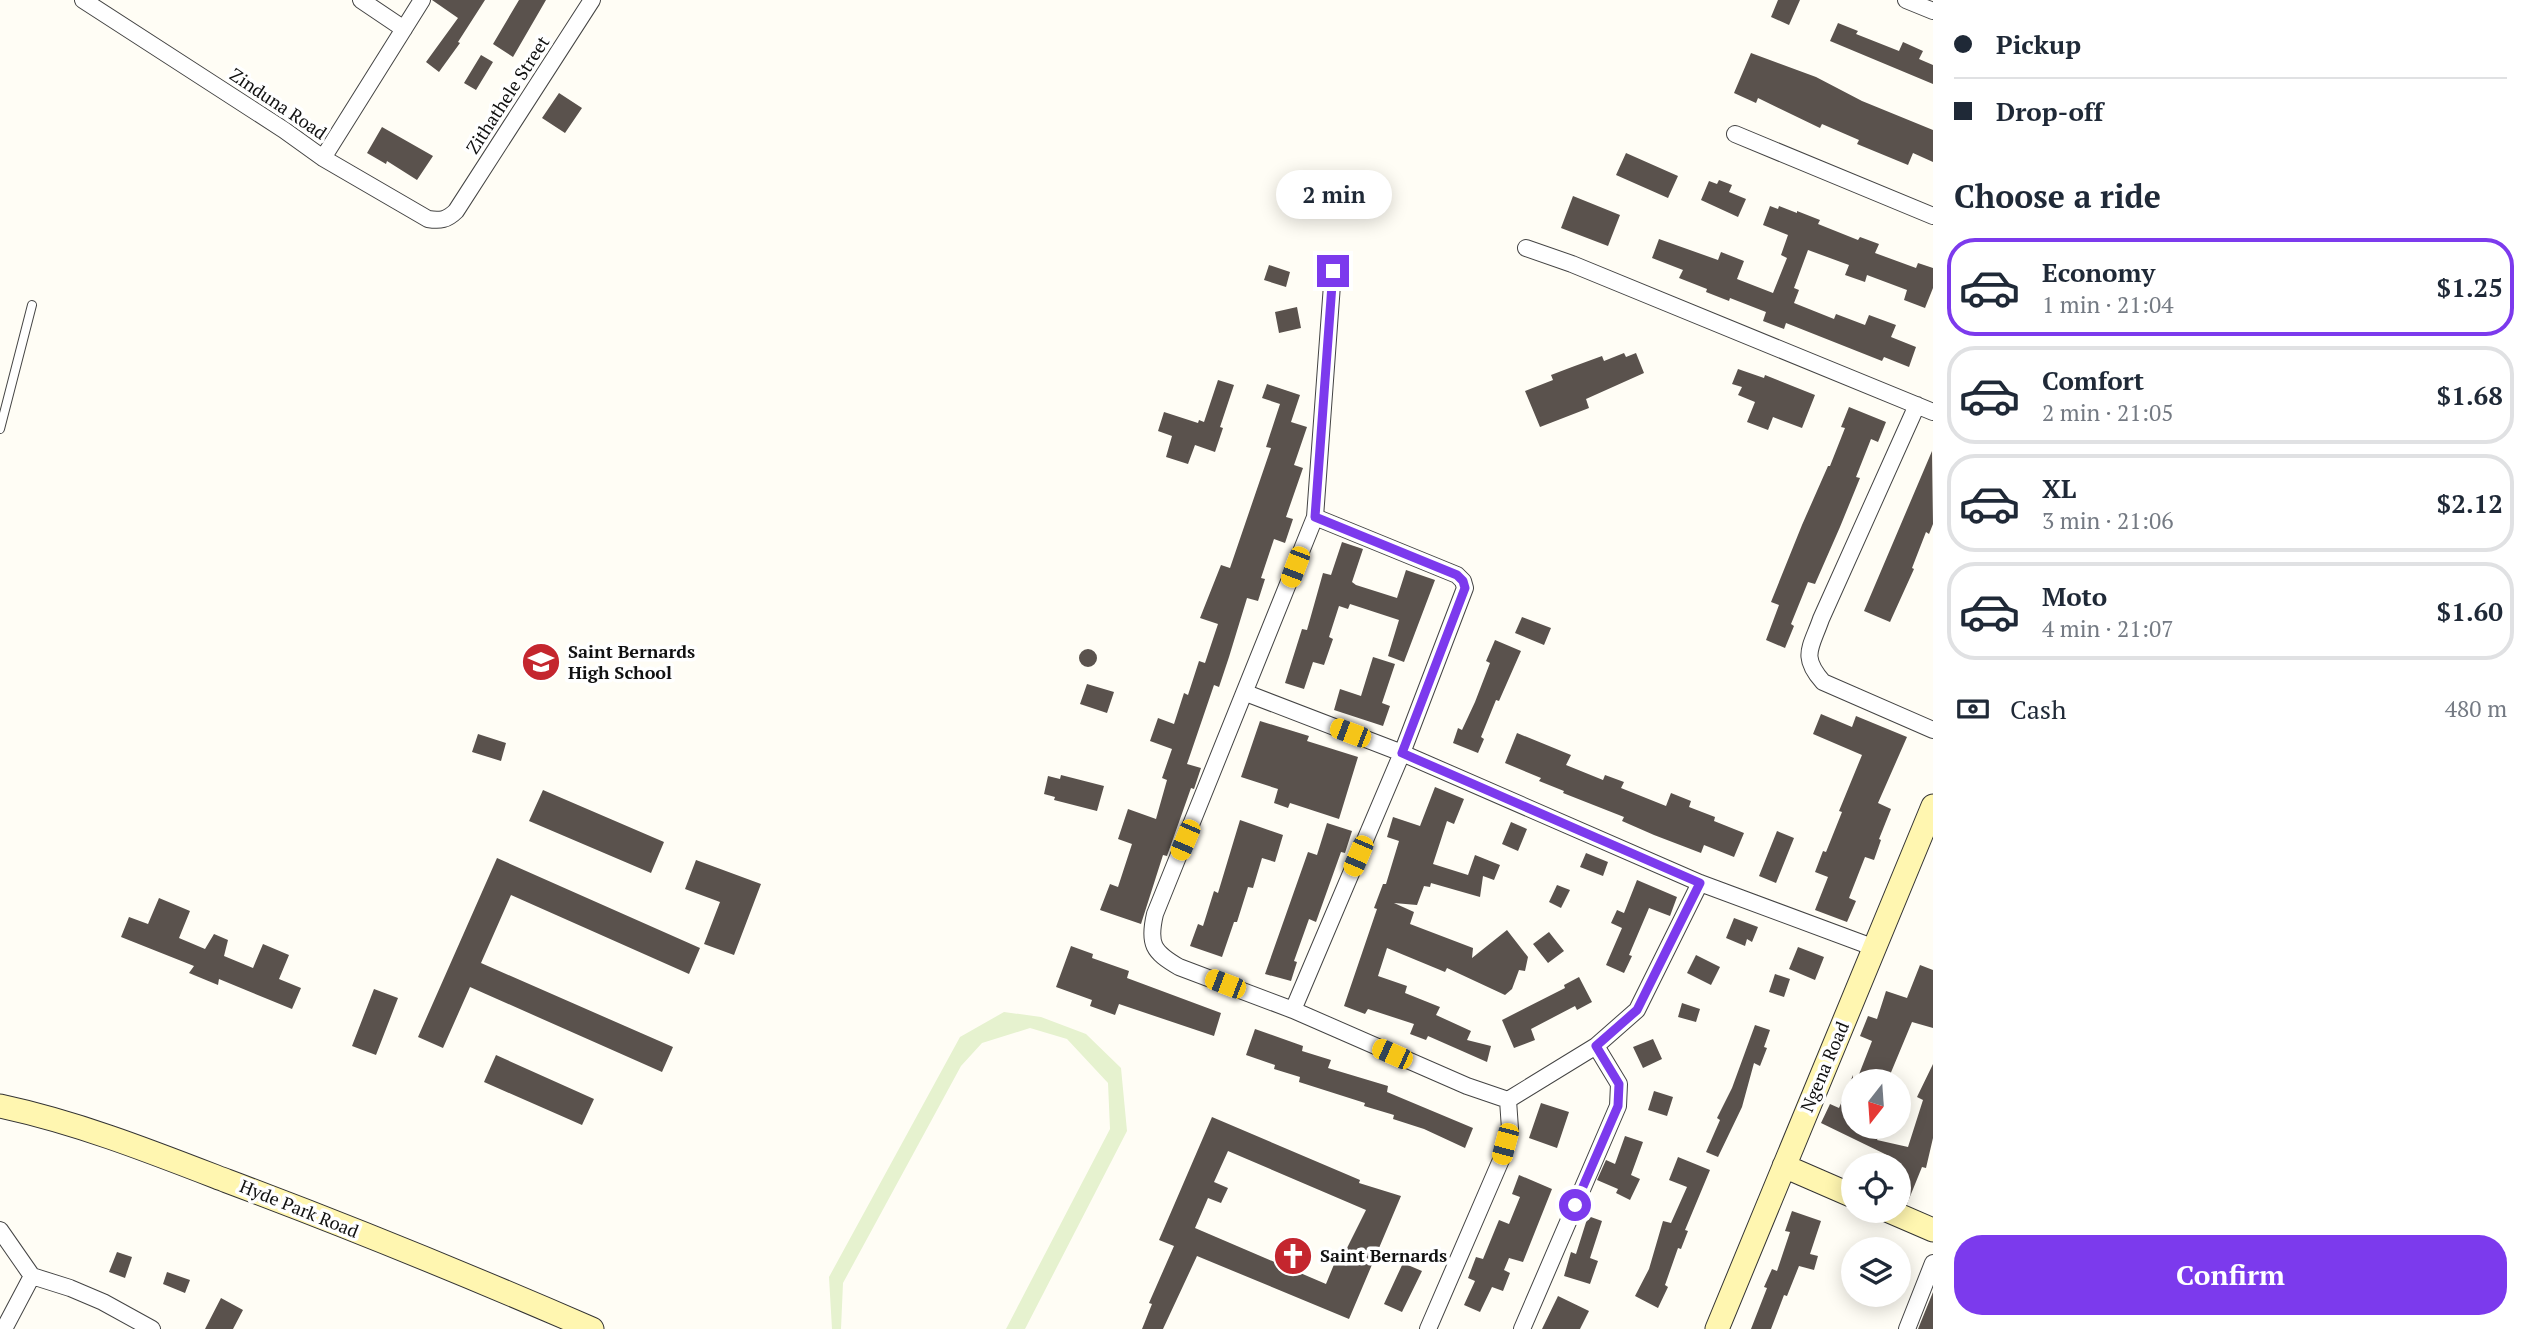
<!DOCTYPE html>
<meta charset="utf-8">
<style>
body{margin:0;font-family:"PT Serif",serif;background:#f2f2f3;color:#1f2937;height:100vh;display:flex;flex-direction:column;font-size:26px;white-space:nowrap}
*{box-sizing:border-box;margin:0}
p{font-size:23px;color:#747a83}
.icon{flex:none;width:38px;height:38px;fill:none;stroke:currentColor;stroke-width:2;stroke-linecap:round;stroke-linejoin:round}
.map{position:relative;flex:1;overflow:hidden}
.side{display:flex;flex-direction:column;background:#fff;width:595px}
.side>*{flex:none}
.hud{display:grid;align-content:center;height:154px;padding:0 21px;background:#fff}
.needle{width:46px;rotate:197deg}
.fabs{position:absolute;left:1841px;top:1069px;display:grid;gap:14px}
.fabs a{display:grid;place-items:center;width:70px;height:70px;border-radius:50%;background:#fff;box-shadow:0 4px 18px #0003;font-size:35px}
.end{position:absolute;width:32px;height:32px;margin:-16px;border:9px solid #7c3aed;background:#fff;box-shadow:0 0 0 4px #fff}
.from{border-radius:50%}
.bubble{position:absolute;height:49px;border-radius:24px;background:#fff;box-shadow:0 4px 18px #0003;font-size:23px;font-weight:700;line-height:49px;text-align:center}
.car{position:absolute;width:21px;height:42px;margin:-21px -10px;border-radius:9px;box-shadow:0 0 5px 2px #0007;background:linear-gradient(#f5c518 24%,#345 0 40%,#f5c518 0 76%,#345 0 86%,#f5c518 0)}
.hud b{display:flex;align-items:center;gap:24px;height:66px;font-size:26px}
.hud b+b{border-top:2px solid #e0e1e3}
.hud i{width:18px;height:18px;background:#1f2937}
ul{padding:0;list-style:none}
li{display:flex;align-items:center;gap:21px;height:98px;margin:0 14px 10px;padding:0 7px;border:4px solid #e0e1e3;border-radius:28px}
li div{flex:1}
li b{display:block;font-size:26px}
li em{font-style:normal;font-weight:700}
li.current{border-color:#7c3aed}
li>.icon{width:63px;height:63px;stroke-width:1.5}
h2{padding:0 21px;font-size:32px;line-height:84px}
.pay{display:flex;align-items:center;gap:18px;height:77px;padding:0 21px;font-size:26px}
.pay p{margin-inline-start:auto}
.primary-button{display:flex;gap:14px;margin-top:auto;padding:14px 21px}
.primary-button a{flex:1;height:80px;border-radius:28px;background:#7c3aed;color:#fff;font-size:28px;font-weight:700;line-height:80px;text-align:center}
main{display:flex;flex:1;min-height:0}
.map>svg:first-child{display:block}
.pitch{fill:#e6f2cf}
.building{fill:#5a524d;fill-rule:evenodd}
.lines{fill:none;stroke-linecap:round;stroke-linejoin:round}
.lane-casing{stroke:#444;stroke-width:10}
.street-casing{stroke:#444;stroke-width:18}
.secondary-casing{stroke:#333;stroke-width:25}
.lane{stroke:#fff;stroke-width:8}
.street{stroke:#fff;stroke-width:16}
.secondary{stroke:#fff6b0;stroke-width:23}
.route{stroke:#7c3aed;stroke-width:9}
.labels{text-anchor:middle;stroke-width:7;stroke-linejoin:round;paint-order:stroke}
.street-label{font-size:18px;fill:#111;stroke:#fff}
.poi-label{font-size:18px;font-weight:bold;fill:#111;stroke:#fff;text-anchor:start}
</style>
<main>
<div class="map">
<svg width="1933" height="1329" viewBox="0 0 1933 1329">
<rect width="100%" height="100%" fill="#fffdf5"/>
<path class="pitch" d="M1004,1012L1041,1017L1086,1034L1121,1068L1127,1131L1025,1329H1006L1110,1129L1108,1083L1067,1039L1030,1028L982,1043L961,1066L843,1283L841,1329H832L829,1277L960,1037Z"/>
<path class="building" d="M432,0H485L458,42L460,43L439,72L426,62L458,18Z
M519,0H546L513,57L493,44Z
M1778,0H1800L1789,25L1771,17Z
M1838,23L1858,31L1856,34L1899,51L1903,42L1923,51L1919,59L1933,65V84L1830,41Z
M1751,53L1816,77L1862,101L1933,130V162L1913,153L1908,165L1857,144L1859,140L1822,124L1820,128L1758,98L1756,103L1734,93Z
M481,55L493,62L476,90L464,83Z
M559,93L582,108L565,133L542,118Z
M382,127L433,156L417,180L387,161L386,164L367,153Z
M1626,153L1678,176L1668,198L1616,175Z
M1719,180L1732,185L1729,192L1746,199L1738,217L1701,200L1709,181L1717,184Z
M1573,196L1620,215L1608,246L1561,228Z
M1770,206L1778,209L1779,206L1797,213V211L1820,220L1818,224L1858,240L1860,237L1879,244L1875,253L1916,268L1918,263L1933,268V288L1925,308L1904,300L1907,290L1867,275L1865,282L1845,275L1849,265L1808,250L1794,288L1799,290L1794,303L1834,319L1836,314L1865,325L1869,315L1896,325L1891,337L1916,347L1909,367L1884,357L1882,361L1786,323L1784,329L1763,321L1766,312L1730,298L1729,301L1706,292L1707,289L1679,278L1683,270L1652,258L1659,239L1718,260L1721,252L1744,261L1737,279L1773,293L1787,258L1781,255L1788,235L1763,225Z
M1269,265L1290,272L1286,287L1264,280Z
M1297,307L1301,328L1279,333L1275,312Z
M1624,353L1626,357L1636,353L1644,373L1586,399L1589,408L1540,427L1525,391L1553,380L1551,375L1572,367L1602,356L1604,361Z
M1738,369L1764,378L1765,375L1815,395L1802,428L1773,417L1768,430L1747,422L1755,402L1738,395L1742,387L1732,384Z
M1218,380L1234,385L1220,427L1223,428L1215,452L1195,445L1188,464L1166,457L1172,436L1158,431L1164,412L1198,423L1199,420L1204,422Z
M1267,384L1300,395L1291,422L1307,427L1294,465L1303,468L1286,517L1293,519L1285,543L1274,539L1261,578L1265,579L1258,601L1247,598L1229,657L1219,687L1214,685L1187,764L1201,768L1194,789L1191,788L1167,856L1163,855L1141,924L1100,910L1110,884L1118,887L1132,844L1118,839L1128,809L1156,819L1167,780L1162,778L1172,749L1150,741L1158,718L1174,724L1184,693L1188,695L1199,661L1205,663L1218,624L1200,618L1221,565L1230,568L1271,448L1266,447L1280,404L1262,398Z
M1849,407L1886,422L1878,442L1871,439L1856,477L1860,478L1840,527L1815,584L1808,582L1791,624L1794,626L1785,648L1766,640L1779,605L1771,602L1802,525L1828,466H1830L1845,428L1841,427Z
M1932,451L1933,524L1929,534L1926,532L1912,568L1914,569L1890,622L1864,611Z
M1342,542L1363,549L1352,582L1356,585L1397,598L1406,570L1435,580L1404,662L1388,656L1399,620L1350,604L1348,609L1339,606L1329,637L1333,639L1324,665L1313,662L1304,689L1285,683L1302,629L1307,630L1323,573L1331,575Z
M1522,617L1551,628L1544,645L1515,633Z
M1495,640L1521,651L1499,701L1496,700L1481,737L1484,739L1478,753L1453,743L1458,728L1462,730L1475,702L1490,663L1486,661Z
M1079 658a9 9 0 1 1 18 0a9 9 0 1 1-18 0Z
M1373,657L1395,664L1382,703L1390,706L1383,726L1334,710L1340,689L1361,696Z
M1087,684L1114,692L1107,713L1080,704Z
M1821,714L1852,727L1856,716L1907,737L1878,803L1891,809L1879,839L1881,840L1874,860L1865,857L1849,898L1856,901L1847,922L1815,910L1828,877L1815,872L1823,851L1826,852L1842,812L1839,811L1862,755L1813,734Z
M1260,721L1309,736L1307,741L1358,757L1339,819L1290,803L1288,808L1274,803L1278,789L1241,777Z
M1517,733L1571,755L1566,765L1603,780L1605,775L1624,782L1621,788L1666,806L1671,793L1691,801L1689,807L1715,817L1714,821L1744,833L1734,857L1704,845L1701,853L1654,835L1622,821L1624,817L1563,793L1564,791L1539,781L1541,778L1505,763Z
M478,734L506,743L501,761L472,752Z
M1061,775L1104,786L1097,811L1054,800L1055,797L1044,794L1048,776L1060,779Z
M1435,787L1464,799L1454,824L1447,821L1433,864L1468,875L1475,855L1500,865L1494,880L1483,876L1480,897L1431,883L1430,887L1424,886L1417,905L1394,903L1414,912L1410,924L1473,948L1472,958L1507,930L1528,957L1525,971L1519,970L1512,989L1505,995L1447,968L1445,972L1387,948L1378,976L1407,986L1405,993L1440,1007L1436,1015L1471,1031L1467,1040L1491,1046L1487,1062L1428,1036L1426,1040L1410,1034L1414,1024L1368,1009L1365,1014L1344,1006L1377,909L1374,908L1383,884H1386L1399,841L1387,837L1393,817L1420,826Z
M543,790L664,842L651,873L529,821Z
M1240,820L1283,835L1275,862L1262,858L1253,888L1248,887L1237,922H1234L1222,957L1190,946L1198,924L1203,926L1214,891L1218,893Z
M1511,822L1527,829L1518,851L1502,844Z
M1327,823L1352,831L1345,853L1341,852L1316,922L1309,919L1294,961L1297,962L1291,981L1265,974L1308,852L1317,855Z
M1777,831L1794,838L1776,883L1759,876Z
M1586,853L1608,862L1603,876L1580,867Z
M497,858L700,948L689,974L511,895L481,963L673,1047L662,1072L470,987L443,1048L418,1037Z
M696,860L761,884L734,955L704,944L720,902L685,889Z
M1637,880L1677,897L1670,916L1649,908L1629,955L1632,956L1624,973L1606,965L1622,928L1611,923L1617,910L1624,913Z
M1557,885L1570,890L1561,908L1549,902Z
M159,898L190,911L179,938L205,949L214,934L228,940L224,956L253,968L263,944L289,955L279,979L301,988L292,1009L219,979L218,985L189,973L194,966L121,937L129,917L148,924Z
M1734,918L1758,927L1752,942L1747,939L1745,946L1726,938Z
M1549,932L1564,951L1548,963L1533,944Z
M1071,946L1093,954L1092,958L1129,971L1127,978L1221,1013L1214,1036L1119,1004L1115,1015L1090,1006L1092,1000L1056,987Z
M1798,947L1824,957L1815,980L1789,969Z
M1696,955L1720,967L1711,985L1687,973Z
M1920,965L1933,970V1028L1912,1022L1887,1082H1856L1872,1041L1860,1036L1868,1016L1877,1019L1886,991L1907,998Z
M1775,974L1790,979L1784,997L1769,992Z
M1579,977L1592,1002L1577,1010L1575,1006L1531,1029L1535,1040L1514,1048L1502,1020L1565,988L1564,985Z
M374,989L398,998L376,1055L352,1046Z
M1682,1003L1700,1009L1696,1022L1678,1017Z
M1755,1025L1770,1030L1764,1047L1767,1048L1760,1066L1754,1063L1742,1107L1718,1157L1706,1152L1720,1120L1717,1118L1732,1088Z
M1255,1029L1303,1046L1302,1051L1331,1060L1328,1068L1388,1086L1387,1092L1473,1128L1465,1148L1424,1129L1393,1119L1394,1115L1364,1106L1365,1103L1299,1082L1300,1077L1274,1069L1275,1065L1246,1055Z
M1653,1039L1662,1059L1643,1068L1633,1047Z
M496,1055L594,1099L582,1125L484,1082Z
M1933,1064V1138L1926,1168L1922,1167L1907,1204L1899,1200V1166H1886L1889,1156L1821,1123L1830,1104L1839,1108L1853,1075V1127H1866L1880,1133L1877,1140L1908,1147L1923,1100L1917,1097Z
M1654,1091L1673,1097L1667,1116L1648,1110Z
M1541,1103L1569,1112L1557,1148L1529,1138Z
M1212,1117L1360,1180L1359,1183L1401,1196L1349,1319L1197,1256L1163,1329H1142L1152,1304L1149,1303L1174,1246L1159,1240ZM1228,1151L1366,1210L1339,1264L1335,1262L1326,1284L1195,1228L1208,1198L1221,1203L1228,1188L1214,1182Z
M1625,1136L1643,1142L1631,1175L1640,1179L1630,1200L1616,1193L1618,1189L1597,1180L1606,1160L1615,1164Z
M1678,1157L1710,1170L1685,1230L1688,1231L1681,1249L1678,1248L1665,1285L1668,1287L1658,1308L1635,1296L1649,1269L1663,1221L1671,1223L1687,1187L1669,1180Z
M1519,1175L1552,1189L1523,1262L1509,1258L1504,1270L1510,1273L1503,1291L1492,1287L1480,1312L1464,1305L1475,1281L1468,1278L1476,1257L1483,1259L1499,1220L1509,1224L1520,1197L1512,1194Z
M1792,1211L1821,1221L1810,1254L1818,1256L1814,1270L1799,1266L1787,1296L1784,1295L1771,1329H1751L1767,1288L1764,1287L1772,1269L1777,1271L1790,1232L1785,1231Z
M1588,1216L1602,1221L1590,1258L1598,1261L1590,1284L1564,1276L1571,1252L1576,1254Z
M117,1252L132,1257L125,1278L109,1272Z
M1403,1263L1422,1271L1402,1312L1384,1304Z
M167,1272L190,1280L185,1293L163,1284Z
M1933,1292V1329H1918Z
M1558,1296L1589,1311L1580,1329H1542Z
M221,1298L243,1310L233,1329H205Z"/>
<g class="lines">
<g class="lane-casing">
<path id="lane" d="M0,429L32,305"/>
</g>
<g class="street-casing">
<path id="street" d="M83,0L284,130L323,158L428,219C440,221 447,220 456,211L592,0
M361,0L404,29
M1906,0L1933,11
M1735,134L1933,216
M323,158L422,0
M1526,248L1572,264L1933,412
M1333,271L1315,517L1155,914C1148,944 1153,952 1179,967L1293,1010L1467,1086L1508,1100L1596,1046L1637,1010L1700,883
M1917,405L1821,619C1811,648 1800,656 1823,682L1933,730
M1246,693L1402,753L1700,883L1875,948
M1293,1010L1402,753L1465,588L1463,581L1457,575L1315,517
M0,1230L32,1276L70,1288L103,1302L152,1329
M4,1329L32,1276
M1428,1329L1501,1160L1510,1129L1508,1100
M1522,1329L1618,1106L1619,1084L1596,1046
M1907,1329L1933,1263"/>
</g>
<g class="secondary-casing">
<path id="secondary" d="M0,1106C79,1123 152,1152 227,1181C350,1227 472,1277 592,1329
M1784,1166L1853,1196
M1889,1211L1933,1230
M1717,1329L1933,806"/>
</g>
<use href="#lane" class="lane"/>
<use href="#street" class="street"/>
<use href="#secondary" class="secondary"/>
</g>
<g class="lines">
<path class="route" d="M1333,271L1315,517L1457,575L1463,581L1465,588L1402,753L1700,883L1637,1010L1596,1046L1619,1084L1618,1106L1575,1205"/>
</g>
<defs>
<g id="school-disc" transform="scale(2.0125)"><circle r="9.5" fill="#c4262e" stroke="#fff"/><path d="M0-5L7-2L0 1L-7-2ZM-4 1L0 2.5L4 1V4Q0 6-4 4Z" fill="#fff"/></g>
<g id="church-disc" transform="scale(2.0125)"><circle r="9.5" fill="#c4262e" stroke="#fff"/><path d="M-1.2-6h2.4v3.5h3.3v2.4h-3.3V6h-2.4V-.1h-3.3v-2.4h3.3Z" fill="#fff"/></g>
</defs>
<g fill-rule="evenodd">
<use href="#school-disc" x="541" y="662"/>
<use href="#church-disc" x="1293" y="1256"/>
</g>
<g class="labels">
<g class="street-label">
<text transform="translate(508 95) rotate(-57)" y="6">Zithathele Street</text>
<text transform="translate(278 104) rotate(34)" y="6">Zinduna Road</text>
<text transform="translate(1825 1067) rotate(-67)" y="6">Ngena Road</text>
<text transform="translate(299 1209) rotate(22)" y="6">Hyde Park Road</text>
</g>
<g class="poi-label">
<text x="568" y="658">Saint Bernards<tspan x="568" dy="21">High School</tspan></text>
<text x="1320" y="1262">Saint Bernards</text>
</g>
</g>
</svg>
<div class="fabs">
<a><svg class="needle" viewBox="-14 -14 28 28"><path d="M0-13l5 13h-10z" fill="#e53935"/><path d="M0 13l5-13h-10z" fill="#747a83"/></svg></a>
<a><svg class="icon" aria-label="locate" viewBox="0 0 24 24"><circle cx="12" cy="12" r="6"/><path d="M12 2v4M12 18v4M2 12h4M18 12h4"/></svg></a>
<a><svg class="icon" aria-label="layers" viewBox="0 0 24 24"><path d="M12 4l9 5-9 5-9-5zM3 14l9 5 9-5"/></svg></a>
</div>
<i class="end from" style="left:1575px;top:1205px"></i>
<i class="end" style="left:1333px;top:271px"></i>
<div class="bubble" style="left:1276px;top:170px;width:116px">2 min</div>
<i class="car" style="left:1295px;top:567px;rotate:201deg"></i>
<i class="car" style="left:1350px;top:733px;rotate:291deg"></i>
<i class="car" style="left:1185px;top:840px;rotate:203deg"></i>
<i class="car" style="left:1358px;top:856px;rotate:203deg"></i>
<i class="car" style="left:1225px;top:984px;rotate:291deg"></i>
<i class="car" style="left:1392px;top:1054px;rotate:294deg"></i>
<i class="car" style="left:1505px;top:1144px;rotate:195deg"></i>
</div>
<section class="side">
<div class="hud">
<b><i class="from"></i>Pickup</b>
<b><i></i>Drop-off</b>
</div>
<h2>Choose a ride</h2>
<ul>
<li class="current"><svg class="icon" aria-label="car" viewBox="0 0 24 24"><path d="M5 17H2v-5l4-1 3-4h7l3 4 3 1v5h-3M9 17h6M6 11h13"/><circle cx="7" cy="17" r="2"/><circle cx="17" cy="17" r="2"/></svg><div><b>Economy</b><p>1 min · 21:04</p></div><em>$1.25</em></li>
<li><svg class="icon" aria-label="car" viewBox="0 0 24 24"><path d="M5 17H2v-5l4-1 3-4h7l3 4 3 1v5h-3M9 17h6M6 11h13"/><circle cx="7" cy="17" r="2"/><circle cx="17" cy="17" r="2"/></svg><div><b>Comfort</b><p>2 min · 21:05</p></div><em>$1.68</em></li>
<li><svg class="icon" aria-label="car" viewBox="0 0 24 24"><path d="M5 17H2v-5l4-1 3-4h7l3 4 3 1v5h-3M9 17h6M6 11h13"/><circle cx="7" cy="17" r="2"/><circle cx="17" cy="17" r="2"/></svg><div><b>XL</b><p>3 min · 21:06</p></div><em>$2.12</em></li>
<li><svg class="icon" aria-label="car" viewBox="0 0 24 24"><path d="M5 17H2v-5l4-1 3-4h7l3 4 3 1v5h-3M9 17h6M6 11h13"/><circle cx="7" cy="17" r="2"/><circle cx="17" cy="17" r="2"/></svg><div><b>Moto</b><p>4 min · 21:07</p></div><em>$1.60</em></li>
</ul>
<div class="pay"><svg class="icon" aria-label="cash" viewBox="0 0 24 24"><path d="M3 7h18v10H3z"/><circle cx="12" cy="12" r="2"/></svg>Cash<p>480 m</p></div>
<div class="primary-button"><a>Confirm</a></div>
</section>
</main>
